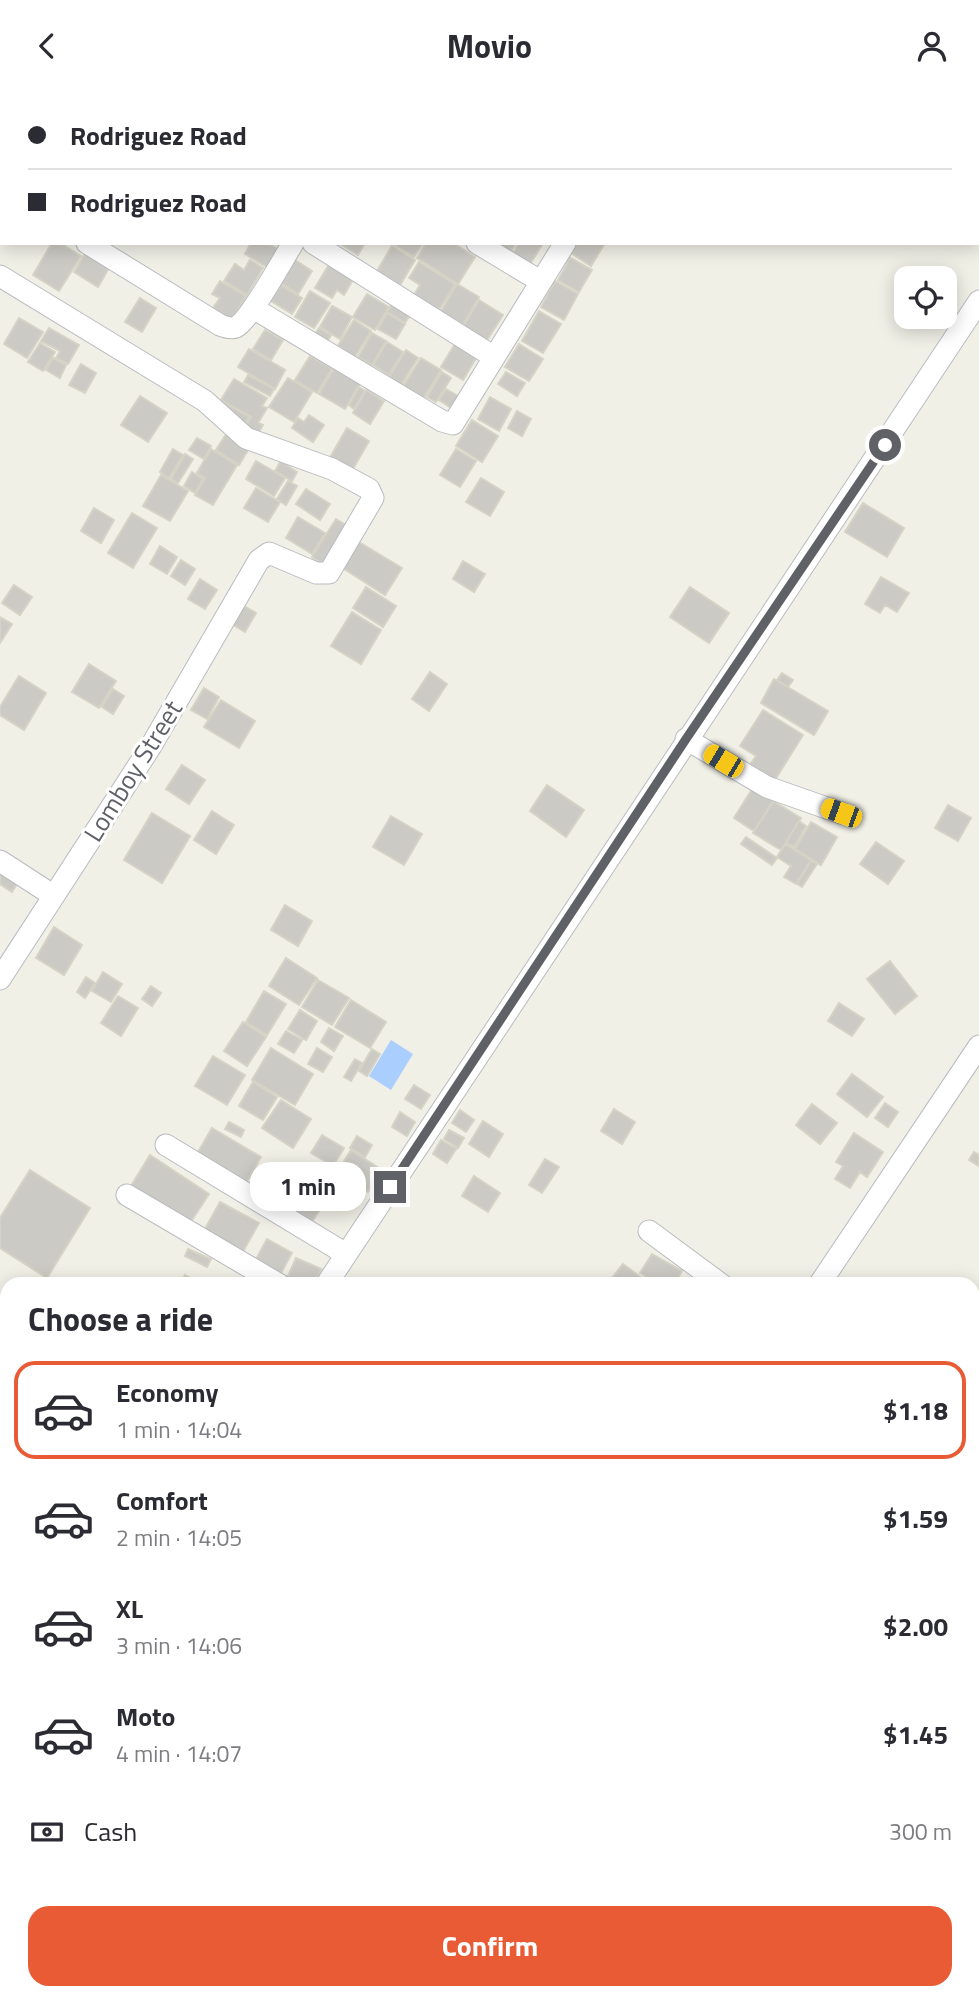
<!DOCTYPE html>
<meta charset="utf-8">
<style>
body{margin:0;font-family:"Titillium Web",sans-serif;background:#f2f2f3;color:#2b2b33;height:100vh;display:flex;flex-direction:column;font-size:26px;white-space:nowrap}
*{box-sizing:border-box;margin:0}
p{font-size:23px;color:#7c7c81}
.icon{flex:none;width:38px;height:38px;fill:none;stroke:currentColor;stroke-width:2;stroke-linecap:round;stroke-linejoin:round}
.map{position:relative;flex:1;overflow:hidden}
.side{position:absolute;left:0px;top:1186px;width:980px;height:723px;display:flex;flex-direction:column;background:#fff;border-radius:21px 21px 0 0;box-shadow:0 4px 18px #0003}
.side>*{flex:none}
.banner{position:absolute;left:0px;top:0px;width:980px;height:154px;box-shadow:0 4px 18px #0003;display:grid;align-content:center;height:154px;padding:0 28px;background:#fff}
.tools{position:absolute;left:894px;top:175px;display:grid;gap:14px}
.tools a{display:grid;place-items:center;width:63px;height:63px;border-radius:14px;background:#fff;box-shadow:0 4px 18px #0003;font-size:35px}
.end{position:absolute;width:32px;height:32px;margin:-16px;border:9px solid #5f6167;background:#fff;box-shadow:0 0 0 4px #fff}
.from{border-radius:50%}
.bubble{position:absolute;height:49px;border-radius:21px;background:#fff;box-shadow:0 4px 18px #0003;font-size:23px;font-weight:700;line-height:49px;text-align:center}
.car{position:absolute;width:21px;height:42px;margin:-21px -10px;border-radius:9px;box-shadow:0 0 5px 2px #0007;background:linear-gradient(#f5c518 24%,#345 0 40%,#f5c518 0 76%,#345 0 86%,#f5c518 0)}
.banner b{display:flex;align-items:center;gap:24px;height:66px;font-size:26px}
.banner b+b{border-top:2px solid #e1e1e2}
.banner i{width:18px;height:18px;background:#2b2b33}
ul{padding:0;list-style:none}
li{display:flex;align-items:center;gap:21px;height:98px;margin:0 14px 10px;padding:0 14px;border:4px solid transparent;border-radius:21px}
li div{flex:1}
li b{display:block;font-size:26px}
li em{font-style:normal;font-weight:700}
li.on{border-color:#e85b35}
li>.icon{width:63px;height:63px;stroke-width:1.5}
h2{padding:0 28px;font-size:32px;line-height:84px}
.pay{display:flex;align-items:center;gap:18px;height:77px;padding:0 28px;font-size:26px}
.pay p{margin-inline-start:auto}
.primary-button{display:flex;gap:14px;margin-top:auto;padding:14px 28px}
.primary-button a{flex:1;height:80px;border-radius:21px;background:#e85b35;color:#fff;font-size:28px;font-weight:700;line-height:80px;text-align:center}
header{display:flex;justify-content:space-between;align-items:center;height:91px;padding:0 28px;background:#fff;font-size:32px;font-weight:700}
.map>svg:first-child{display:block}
.water{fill:#aacefe}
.building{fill:#cccac4;stroke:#d5d3c5;stroke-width:2}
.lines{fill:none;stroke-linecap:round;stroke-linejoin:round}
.minor-casing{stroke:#b9bbc0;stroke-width:23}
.minor{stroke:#fff;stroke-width:21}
.route{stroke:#5f6167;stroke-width:9}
.labels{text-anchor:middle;stroke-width:6;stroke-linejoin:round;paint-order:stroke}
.street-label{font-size:26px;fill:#5f6167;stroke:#fff}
</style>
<header><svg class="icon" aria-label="back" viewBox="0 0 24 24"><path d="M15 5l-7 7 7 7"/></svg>Movio<svg class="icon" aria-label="person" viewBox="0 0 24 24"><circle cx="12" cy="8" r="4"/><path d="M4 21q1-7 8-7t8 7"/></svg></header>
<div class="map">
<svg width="979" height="1908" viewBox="0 0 979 1908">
<rect width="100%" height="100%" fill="#f1f0e7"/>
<path class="water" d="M391,949L413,963L391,999L369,985Z"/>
<path class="building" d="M52,152H60L81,165L59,200L33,184Z
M251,152H268L279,159L268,177L245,163Z
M339,152H365L358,164Z
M392,152H423L414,166Z
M426,152H453L475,166L458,193L417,167Z
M494,152H516L508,166Z
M519,152H543L529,175L512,165Z
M577,152H605L591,175L571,162Z
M392,155L415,169L400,194L377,180Z
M86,161L110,175L98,196L74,181Z
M570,167L592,179L579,201L558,189Z
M250,169L263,177L247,204L224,190L235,173L244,179Z
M295,169L312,180L298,203L281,192Z
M419,171L455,193L439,219L414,204L420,194L409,187Z
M330,172L354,187L344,204L337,199L332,207L315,197Z
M220,190L246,205L232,229L213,217L220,207L212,203Z
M555,190L578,203L564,229L541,216Z
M457,193L479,206L462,235L440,222Z
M281,194L302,207L292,223L271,210Z
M310,200L330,212L314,237L295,226Z
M367,203L389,216L375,239L353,226Z
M140,207L156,217L142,241L125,231Z
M394,209L412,221L405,232L387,221Z
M479,209L503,224L484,254L461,239Z
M332,215L352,226L340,248L320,236Z
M539,220L561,233L543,262L522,250Z
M387,222L405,233L396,248L378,238Z
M19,227L43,241L27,267L4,253Z
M354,229L371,240L353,269L336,258Z
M49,237L79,254L68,273L56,267L60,260L41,250Z
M319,237L331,244L328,250L315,243Z
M265,239L283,249L271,269L253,258Z
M372,242L386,250L372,274L358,266Z
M387,251L403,261L389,284L373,274Z
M456,251L478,264L463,289L441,276Z
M40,252L55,261L43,280L28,271Z
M519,253L543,268L529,290L505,276Z
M249,258L285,279L275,298L238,276Z
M406,259L418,267L401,294L389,286Z
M310,265L332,278L317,302L295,289Z
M53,267L66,274L60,287L46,279Z
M421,267L441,279L423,308L403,295Z
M81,273L96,282L85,302L69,294Z
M335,275L361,291L345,318L319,303Z
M442,281L451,287L436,311L427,306Z
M506,281L525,292L517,305L498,293Z
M248,284L274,298L270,305L244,291Z
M288,287L312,301L294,331L269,316Z
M234,288L267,307L262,315L267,317L258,332L263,334L256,346L244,339L251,326L221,309Z
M359,296L365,300L354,318L349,314Z
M446,298L460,306L453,318L439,309Z
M366,299L384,310L370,333L353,322Z
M140,305L167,322L148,351L121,334Z
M490,306L511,318L499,340L478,328Z
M224,311L249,326L244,335L219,320Z
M517,320L531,328L522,345L508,337Z
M309,324L324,334L313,351L292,337L298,327L304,331Z
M472,329L498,345L482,371L456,355Z
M347,337L369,350L350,383L328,370Z
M228,340L251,354L239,374L216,359Z
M197,347L211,355L204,368L189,359Z
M173,358L183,364L169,387L160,381Z
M211,358L237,374L213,414L195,404L205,387L197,382Z
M456,358L476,370L460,396L440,384Z
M185,363L193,368L178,392L171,388Z
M256,370L285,387L274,405L246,388Z
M281,370L297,381L292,390L275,380Z
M192,381L203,388L195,402L184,395Z
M161,384L188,400L170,430L143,415Z
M481,387L504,401L490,425L466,411Z
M288,390L297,395L286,414L277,408Z
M256,397L280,411L268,431L244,417Z
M306,398L330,413L320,429L296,413Z
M863,412L904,437L887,466L845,441Z
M94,417L114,429L101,452L81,440Z
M132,422L157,437L133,477L108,462Z
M298,426L325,442L312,463L286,447Z
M336,428L351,437L327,476L312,466Z
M354,448L402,477L385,504L338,474Z
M160,455L177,466L167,483L150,473Z
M181,469L195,478L185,494L171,485Z
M463,470L485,483L474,501L453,488Z
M881,486L909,502L897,521L885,514L880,522L865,513Z
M200,488L217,499L205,518L188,508Z
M14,494L32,506L20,524L2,512Z
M366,496L396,515L383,536L353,517Z
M690,496L729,522L709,552L670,526Z
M239,512L256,522L245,541L228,531Z
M352,521L381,539L361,573L331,555Z
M0,526L12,533L0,552Z
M89,573L116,590L99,617L72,601Z
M430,581L447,593L429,620L412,608Z
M782,582L793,589L788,596L777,589Z
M19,585L46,602L24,639L0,624V616Z
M774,588L828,620L814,644L761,612Z
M204,597L219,606L207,628L191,619Z
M113,598L124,605L113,623L102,616Z
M221,609L255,630L239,657L204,636Z
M763,619L803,644L773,692L748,676L756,665L740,655Z
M182,674L205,689L189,713L166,698Z
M547,694L584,719L566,746L530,720Z
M754,695L775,708L754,740L734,727Z
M773,710L801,727L781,759L753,742Z
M948,714L971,727L958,750L935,737Z
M212,720L234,734L216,763L194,749Z
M152,722L190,745L162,792L124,769Z
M391,725L422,743L404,774L373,756Z
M799,730L806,735L794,756L786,752Z
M811,731L837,746L821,774L795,758Z
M746,746L777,767L772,774L741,753Z
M876,751L904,770L888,793L860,773Z
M785,753L811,769L796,793L784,786L791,775L777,766Z
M811,770L817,773L802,796L797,793Z
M0,779L18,791L12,801L0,793Z
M285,814L312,830L298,855L271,839Z
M54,836L82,854L64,884L36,867Z
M286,867L317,887L299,914L269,895Z
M890,870L917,905L895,923L867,888Z
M103,881L122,893L111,911L92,900Z
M86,886L95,892L85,907L77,901Z
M318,889L349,907L332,934L302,916Z
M151,895L161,902L152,915L142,908Z
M264,900L286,913L267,944L246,931Z
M118,905L138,917L121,945L101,932Z
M351,909L386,931L370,957L335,936Z
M839,912L864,928L852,945L828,930Z
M300,919L317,930L306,949L288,938Z
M243,931L266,946L247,975L224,960Z
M329,937L343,945L334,960L321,951Z
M286,940L302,949L294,962L278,953Z
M271,957L313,983L295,1014L252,989Z
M317,957L332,966L323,981L308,973Z
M372,958L380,963L367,985L359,980Z
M213,965L245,984L227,1014L195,995Z
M355,968L362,972L351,990L344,986Z
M852,983L883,1006L867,1026L837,1003Z
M253,991L277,1006L263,1029L239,1015Z
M414,994L430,1004L421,1018L405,1008Z
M281,1009L311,1028L293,1057L262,1037Z
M885,1012L898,1021L888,1036L875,1027Z
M812,1013L837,1032L820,1053L796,1034Z
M614,1018L635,1031L622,1053L601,1040Z
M460,1019L474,1029L466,1041L452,1032Z
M400,1021L415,1031L407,1045L392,1036Z
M483,1030L503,1043L489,1066L469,1053Z
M229,1031L244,1039L241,1046L225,1038Z
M212,1037L261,1066L242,1099L193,1070Z
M449,1039L464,1047L458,1057L444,1048Z
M854,1042L883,1061L867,1086L860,1081L850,1097L835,1088L843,1075L836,1071Z
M322,1044L344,1057L333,1075L311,1062Z
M357,1045L372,1054L365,1066L350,1057Z
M441,1049L456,1058L447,1072L433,1063Z
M351,1059L382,1079L368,1101L337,1082Z
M974,1061L979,1064V1075L969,1069Z
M150,1064L209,1103L186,1138L128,1100Z
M545,1068L559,1076L542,1102L529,1094Z
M30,1079L90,1117L47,1187L0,1157V1127Z
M474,1085L500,1102L488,1121L462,1105Z
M297,1087L328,1106L308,1137L277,1118Z
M220,1111L259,1132L240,1166L201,1145Z
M267,1148L292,1162L280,1184L255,1170Z
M188,1158L211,1168L207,1176L185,1165Z
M652,1163L682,1180L674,1194H659L640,1182Z
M296,1167L321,1178L313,1194H284Z
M623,1173L643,1188L639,1194L609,1191Z
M185,1184L203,1194H180Z
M0,1468L7,1472V1544L0,1541Z
M0,1874L7,1879V1902H37L33,1908H0Z"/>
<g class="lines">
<g class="minor-casing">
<path id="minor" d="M392,0L395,2
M557,0L559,2
M0,99L2,100
M87,152L220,234C225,236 231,238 236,236C249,230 284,167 293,152
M313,152L494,266
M477,152L540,190
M0,185L205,310L246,347L332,378L369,398L373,407L329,482H316L269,462L259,469L151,655L0,888
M253,217L442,330L453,333L565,152
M686,648L767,696L841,722
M0,770L54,805
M166,1054L346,1163
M127,1104L280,1194
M649,1140L722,1194
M326,1194L979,210
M819,1194L979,955
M0,1687L7,1676
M973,1761L979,1751
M136,1908L139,1902
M887,1908L891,1902"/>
</g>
<use href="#minor" class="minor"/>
</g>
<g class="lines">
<path class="route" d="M390,1096L686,648L885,354"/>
</g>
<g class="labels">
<g class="street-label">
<text transform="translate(133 680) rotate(-58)" y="9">Lomboy Street</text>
</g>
</g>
</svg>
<div class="tools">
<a><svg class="icon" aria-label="locate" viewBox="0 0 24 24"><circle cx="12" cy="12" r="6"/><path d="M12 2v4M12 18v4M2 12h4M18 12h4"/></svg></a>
</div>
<i class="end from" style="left:885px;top:354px"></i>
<i class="end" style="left:390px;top:1096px"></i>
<div class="bubble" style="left:250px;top:1071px;width:116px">1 min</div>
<i class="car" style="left:723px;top:670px;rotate:301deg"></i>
<i class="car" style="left:841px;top:722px;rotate:290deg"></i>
<div class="banner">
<b><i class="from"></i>Rodriguez Road</b>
<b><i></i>Rodriguez Road</b>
</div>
<section class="side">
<h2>Choose a ride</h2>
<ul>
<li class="on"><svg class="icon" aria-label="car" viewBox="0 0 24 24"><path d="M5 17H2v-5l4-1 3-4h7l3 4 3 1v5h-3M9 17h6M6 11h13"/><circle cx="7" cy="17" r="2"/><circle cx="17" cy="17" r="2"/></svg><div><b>Economy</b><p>1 min · 14:04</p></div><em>$1.18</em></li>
<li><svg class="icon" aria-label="car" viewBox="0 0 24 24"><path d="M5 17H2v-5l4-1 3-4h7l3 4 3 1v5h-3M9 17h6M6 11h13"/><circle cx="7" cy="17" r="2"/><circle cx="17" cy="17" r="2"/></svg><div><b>Comfort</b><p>2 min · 14:05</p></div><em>$1.59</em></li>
<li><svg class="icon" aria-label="car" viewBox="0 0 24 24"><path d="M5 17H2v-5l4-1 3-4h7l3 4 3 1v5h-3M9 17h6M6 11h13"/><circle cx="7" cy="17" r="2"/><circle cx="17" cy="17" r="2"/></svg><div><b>XL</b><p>3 min · 14:06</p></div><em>$2.00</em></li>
<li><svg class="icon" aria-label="car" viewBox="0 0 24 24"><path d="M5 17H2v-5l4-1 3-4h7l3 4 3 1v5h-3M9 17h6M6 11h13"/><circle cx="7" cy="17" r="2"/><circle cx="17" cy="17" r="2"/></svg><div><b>Moto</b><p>4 min · 14:07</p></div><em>$1.45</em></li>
</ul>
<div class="pay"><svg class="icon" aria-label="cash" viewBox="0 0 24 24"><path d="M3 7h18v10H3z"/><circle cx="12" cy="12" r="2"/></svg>Cash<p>300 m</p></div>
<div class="primary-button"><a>Confirm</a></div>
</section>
</div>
